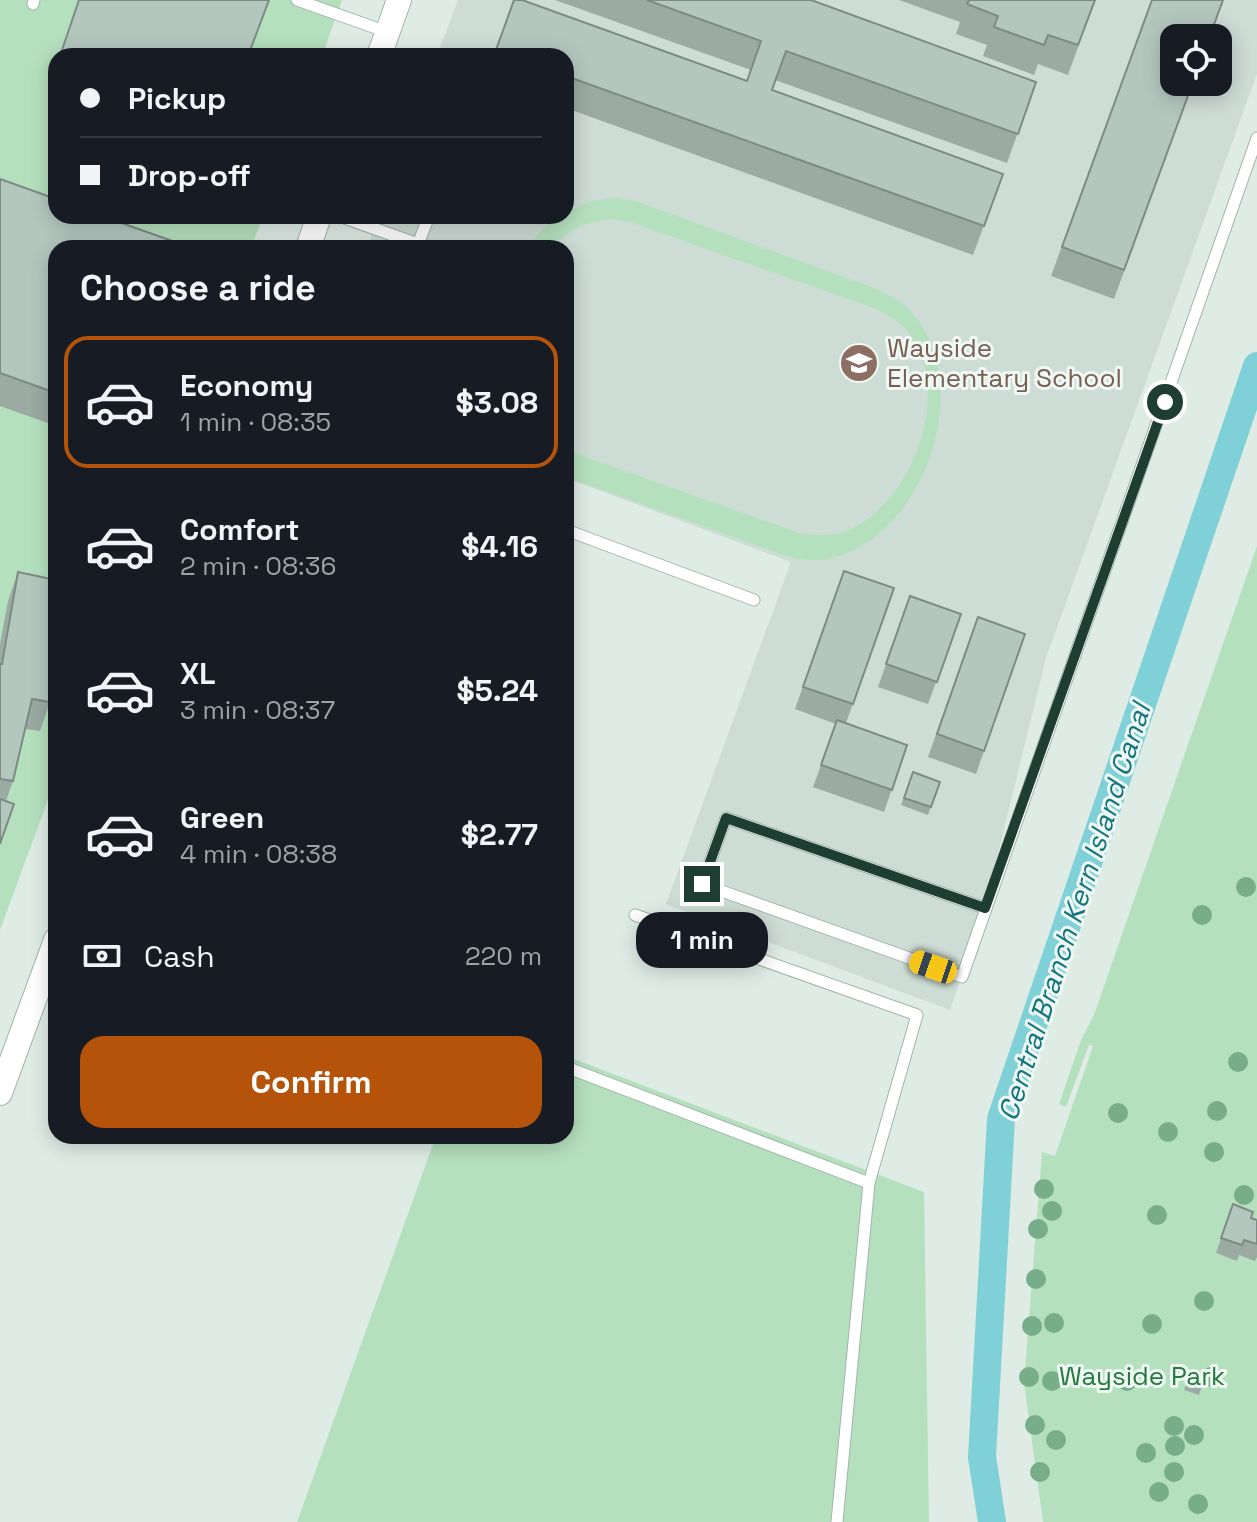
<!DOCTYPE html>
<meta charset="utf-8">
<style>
body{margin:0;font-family:"Space Grotesk",sans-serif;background:#242831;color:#f1f3f6;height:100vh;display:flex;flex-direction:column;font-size:30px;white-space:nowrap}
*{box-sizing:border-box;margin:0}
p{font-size:26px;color:#9ea1a6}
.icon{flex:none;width:44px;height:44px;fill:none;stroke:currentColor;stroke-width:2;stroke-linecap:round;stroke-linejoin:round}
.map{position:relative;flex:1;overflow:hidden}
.panel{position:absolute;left:48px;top:240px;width:526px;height:904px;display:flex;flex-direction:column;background:#171b24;border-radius:24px;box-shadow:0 4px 20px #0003}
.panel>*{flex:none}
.banner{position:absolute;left:48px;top:48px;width:526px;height:176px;border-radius:24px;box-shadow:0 4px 20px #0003;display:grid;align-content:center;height:176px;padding:0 32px;background:#171b24}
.tools{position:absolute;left:1160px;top:24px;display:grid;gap:16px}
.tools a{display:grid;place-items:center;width:72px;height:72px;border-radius:16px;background:#171b24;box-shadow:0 4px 20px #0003;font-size:40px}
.end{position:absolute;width:36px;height:36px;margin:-18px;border:10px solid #1e3e33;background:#fff;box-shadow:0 0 0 4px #fff}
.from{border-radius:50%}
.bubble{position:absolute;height:56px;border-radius:24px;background:#171b24;box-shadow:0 4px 20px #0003;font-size:26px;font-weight:700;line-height:56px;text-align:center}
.car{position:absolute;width:24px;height:48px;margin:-24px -12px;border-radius:10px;box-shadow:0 0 6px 2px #0007;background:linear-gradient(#f5c518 24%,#345 0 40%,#f5c518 0 76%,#345 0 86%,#f5c518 0)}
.banner b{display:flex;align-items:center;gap:28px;height:76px;font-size:30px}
.banner b+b{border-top:2px solid #363941}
.banner i{width:20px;height:20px;background:#f1f3f6}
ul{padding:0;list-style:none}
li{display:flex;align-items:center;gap:24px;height:132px;margin:0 16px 12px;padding:0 16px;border:4px solid transparent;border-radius:24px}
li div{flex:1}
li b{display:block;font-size:30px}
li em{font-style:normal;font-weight:700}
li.on{border-color:#b45309}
li>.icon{width:72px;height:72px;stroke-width:1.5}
h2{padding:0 32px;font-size:36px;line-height:96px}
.pay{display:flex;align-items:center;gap:20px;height:88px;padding:0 32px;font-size:30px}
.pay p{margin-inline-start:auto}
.primary-button{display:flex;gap:16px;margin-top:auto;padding:16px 32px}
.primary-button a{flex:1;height:92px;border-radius:24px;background:#b45309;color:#fff;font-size:32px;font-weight:700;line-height:92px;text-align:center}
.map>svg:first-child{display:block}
.built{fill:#cddcd4;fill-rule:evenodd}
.green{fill:#b5e0be}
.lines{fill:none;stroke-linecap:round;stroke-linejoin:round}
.canal{stroke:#80d0d8;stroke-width:28}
.service-casing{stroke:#a1b4ac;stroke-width:13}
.tertiary-casing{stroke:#a1b4ac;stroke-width:26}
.service{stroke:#fff;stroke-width:11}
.tertiary{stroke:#fff;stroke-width:24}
.tree{fill:#78ad8a}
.wall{fill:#9baba3}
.building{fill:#b4c7be;stroke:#7e8b85;stroke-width:2}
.route{stroke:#1e3e33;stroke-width:10}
.labels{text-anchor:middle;stroke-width:6;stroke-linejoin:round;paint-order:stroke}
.education-label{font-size:26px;fill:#785e54;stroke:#f0f8f3;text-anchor:start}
.park-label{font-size:26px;fill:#24793f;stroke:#f0f8f3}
.water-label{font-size:28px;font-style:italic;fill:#127580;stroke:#f0f8f3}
</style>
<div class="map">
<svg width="1257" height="1522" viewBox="0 0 1257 1522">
<rect width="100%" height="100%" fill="#dfece5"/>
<path class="built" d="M458,0H1257V74L1046,658L981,923L950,1010L666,904L791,562L566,478V248H367L379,216H566V56H437ZM1174,38H1218V82H1174Z"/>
<path class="green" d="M0,0H342L322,56H56V216H263L251,248H56V778L0,930Z
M615,198L636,201L879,290C892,297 905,303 914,315C975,388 924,536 832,558C817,562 804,560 789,557L566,477V450L799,533C816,536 837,537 853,528C917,496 956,382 903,326C896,319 885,314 877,309L630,222L610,219L581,225L548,248H526C537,235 550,219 566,216V212L592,201Z
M1257,546V1522H1043L1024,1383L1042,1152L1055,1156L1093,1046L1089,1045L1066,1107L1059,1104L1081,1040L1094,1015Z
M566,1056L924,1192L929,1522H297L436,1136H566Z"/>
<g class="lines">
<path class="canal" d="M992,1522L982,1457L1001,1119L1257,366"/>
<g class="service-casing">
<path id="service" d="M297,0L387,32
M33,4L34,0
M339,216L418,244L429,216
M566,530L754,600
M985,908L726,818L702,884L962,977L1257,138
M635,915L917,1015L869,1183L837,1522
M566,1067L869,1183"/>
</g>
<g class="tertiary-casing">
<path id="tertiary" d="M379,56L399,0
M308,248L319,216
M0,1093L56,940"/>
</g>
<use href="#service" class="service"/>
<use href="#tertiary" class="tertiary"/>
</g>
<g class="tree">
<circle cx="1246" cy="887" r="10"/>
<circle cx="1202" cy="915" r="10"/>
<circle cx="1238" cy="1062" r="10"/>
<circle cx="1217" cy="1111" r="10"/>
<circle cx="1118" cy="1113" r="10"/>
<circle cx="1168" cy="1132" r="10"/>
<circle cx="1214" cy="1152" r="10"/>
<circle cx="1044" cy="1189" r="10"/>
<circle cx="1244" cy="1195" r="10"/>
<circle cx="1052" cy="1211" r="10"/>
<circle cx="1157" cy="1215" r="10"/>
<circle cx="1038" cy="1229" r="10"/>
<circle cx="1036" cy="1279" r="10"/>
<circle cx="1204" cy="1301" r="10"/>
<circle cx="1054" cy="1323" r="10"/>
<circle cx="1152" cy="1324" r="10"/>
<circle cx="1032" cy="1326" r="10"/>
<circle cx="1029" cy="1377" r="10"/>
<circle cx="1211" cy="1377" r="10"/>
<circle cx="1052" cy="1381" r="10"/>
<circle cx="1127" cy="1381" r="10"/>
<circle cx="1035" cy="1425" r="10"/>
<circle cx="1174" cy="1426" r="10"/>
<circle cx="1194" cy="1435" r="10"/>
<circle cx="1056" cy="1440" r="10"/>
<circle cx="1175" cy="1446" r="10"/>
<circle cx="1146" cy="1453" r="10"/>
<circle cx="1040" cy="1472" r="10"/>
<circle cx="1174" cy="1472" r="10"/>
<circle cx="1159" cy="1492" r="10"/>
<circle cx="1198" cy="1504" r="10"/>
</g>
<path class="wall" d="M514,0L747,81L751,70L555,0H811L1036,82L1007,163L775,80L772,90L1003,174L973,255L566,108V56H494Z
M899,0H1095L1068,75L1038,64L1034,75L983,56L987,45L956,34L960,22Z
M1152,0L1193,82L1114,299L1051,276Z
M56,67V88L50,85Z
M0,179L56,248V426L0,406Z
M844,571L894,588L846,723L907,745L884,812L813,787L836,724L795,709Z
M18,572L50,702L40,731L25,729L13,781L6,801L0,844V644L8,601Z
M910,596L961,614L928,704L878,687Z
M978,617L1025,634L976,774L928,757Z
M913,772L940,782L928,815L901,805Z
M1233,1204L1251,1218L1257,1220V1257L1255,1261L1239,1255L1237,1261L1216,1253Z
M1190,1374L1204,1379L1199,1395L1184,1390Z"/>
<path class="building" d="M79,0H269L248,56H60Z
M514,0H522L747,81L761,41L647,0H811L1036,82L1018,134L786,51L772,90L1003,174L984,226L566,76V56H512L496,50Z
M969,0H1095L1078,45L1048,35L1044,45L994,27L998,16L967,4Z
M1152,0H1223L1209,38H1174V82H1193L1124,270L1062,247Z
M0,179L56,199V216H102L192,248H56V393L0,373Z
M844,571L894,588L853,704L803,687Z
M18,572L56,580V673L50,702L32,699L13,781L0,779V664H2Z
M910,596L961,614L937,682L886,664Z
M978,617L1025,634L984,751L937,734Z
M837,720L907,745L892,790L821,765Z
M913,772L940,782L931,807L904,798Z
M0,799L14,804L0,844Z
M1233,1204L1253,1212L1251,1218L1257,1220V1244L1244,1240L1242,1245L1221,1238Z
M1190,1374L1204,1379L1201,1387L1187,1382Z"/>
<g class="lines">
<path class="route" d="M702,884L726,818L985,908L1165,402"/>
</g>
<defs>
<g id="school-disc" transform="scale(2)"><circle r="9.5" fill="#8d6e63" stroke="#f0f8f3"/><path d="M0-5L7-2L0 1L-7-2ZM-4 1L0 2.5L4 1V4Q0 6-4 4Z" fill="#fff"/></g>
</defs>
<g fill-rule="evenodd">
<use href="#school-disc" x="859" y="363"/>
</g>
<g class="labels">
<g class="education-label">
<text x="887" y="357">Wayside<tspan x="887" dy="30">Elementary School</tspan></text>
</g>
<g class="park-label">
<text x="1142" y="1385">Wayside Park</text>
</g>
<g class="water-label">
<text transform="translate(1074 912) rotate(-72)" y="10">Central Branch Kern Island Canal</text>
</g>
</g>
</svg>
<div class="tools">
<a><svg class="icon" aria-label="locate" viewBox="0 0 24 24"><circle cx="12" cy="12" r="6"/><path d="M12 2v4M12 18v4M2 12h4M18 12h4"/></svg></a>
</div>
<i class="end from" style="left:1165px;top:402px"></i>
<i class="end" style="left:702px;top:884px"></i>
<div class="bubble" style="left:636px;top:912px;width:132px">1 min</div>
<i class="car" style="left:933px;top:967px;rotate:289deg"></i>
<div class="banner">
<b><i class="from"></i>Pickup</b>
<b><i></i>Drop-off</b>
</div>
<section class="panel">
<h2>Choose a ride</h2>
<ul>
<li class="on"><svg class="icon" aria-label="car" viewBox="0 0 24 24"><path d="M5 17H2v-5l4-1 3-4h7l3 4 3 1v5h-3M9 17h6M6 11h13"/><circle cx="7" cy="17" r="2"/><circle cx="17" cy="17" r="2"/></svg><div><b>Economy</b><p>1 min · 08:35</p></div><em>$3.08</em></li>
<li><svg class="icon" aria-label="car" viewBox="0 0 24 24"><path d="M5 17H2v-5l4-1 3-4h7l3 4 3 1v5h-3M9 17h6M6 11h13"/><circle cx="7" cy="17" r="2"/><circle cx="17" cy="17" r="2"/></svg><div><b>Comfort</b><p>2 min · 08:36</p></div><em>$4.16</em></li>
<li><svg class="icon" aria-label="car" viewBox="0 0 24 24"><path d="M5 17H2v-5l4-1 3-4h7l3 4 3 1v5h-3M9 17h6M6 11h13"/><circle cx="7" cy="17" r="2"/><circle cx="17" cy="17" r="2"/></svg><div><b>XL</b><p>3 min · 08:37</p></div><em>$5.24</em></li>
<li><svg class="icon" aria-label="car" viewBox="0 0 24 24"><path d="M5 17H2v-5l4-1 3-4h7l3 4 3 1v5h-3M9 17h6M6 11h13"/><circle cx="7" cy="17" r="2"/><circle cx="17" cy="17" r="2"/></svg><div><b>Green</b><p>4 min · 08:38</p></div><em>$2.77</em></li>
</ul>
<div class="pay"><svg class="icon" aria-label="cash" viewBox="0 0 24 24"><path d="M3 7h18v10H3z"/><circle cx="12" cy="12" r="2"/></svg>Cash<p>220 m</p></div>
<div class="primary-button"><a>Confirm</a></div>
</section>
</div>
